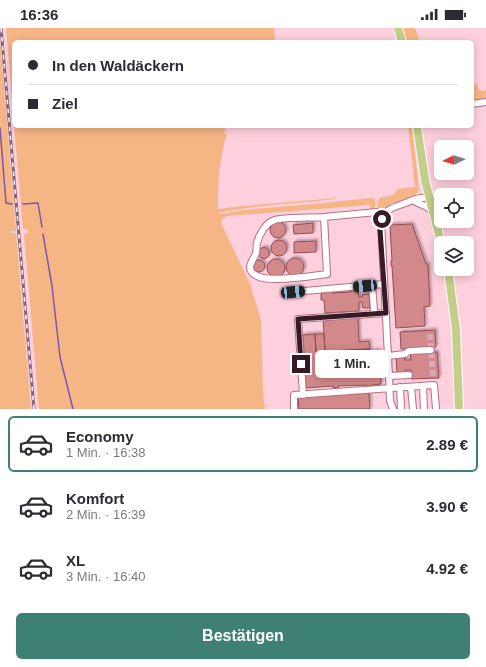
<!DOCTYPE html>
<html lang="de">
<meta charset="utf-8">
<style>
body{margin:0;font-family:Arial,sans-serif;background:#f7f7f7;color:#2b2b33;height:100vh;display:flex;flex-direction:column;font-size:15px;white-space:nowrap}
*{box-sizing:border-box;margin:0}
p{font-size:13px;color:#7c7c81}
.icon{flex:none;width:22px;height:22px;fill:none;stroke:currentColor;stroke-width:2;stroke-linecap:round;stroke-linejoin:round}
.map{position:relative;height:381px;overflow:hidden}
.details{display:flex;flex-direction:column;background:#fff;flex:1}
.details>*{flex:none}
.banner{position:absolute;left:12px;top:12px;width:462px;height:88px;border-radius:6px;box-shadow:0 2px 10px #0003;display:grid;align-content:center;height:88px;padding:0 16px;background:#fff}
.needle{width:26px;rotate:265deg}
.tools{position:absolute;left:434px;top:112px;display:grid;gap:8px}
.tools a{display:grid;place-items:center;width:40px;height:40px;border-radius:6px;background:#fff;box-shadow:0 2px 10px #0003;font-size:20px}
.end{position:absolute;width:18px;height:18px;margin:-9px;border:5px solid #361a24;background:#fff;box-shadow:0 0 0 2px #fff}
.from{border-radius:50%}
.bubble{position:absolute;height:28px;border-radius:6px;background:#fff;box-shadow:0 2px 10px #0003;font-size:13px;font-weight:700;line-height:28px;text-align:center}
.car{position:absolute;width:12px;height:24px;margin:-12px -6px;border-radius:5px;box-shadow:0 0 3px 1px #0007;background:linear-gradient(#222 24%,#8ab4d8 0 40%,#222 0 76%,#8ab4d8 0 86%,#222 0)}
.banner b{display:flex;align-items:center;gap:14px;height:38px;font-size:15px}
.banner b+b{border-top:1px solid #e1e1e2}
.banner i{width:10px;height:10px;background:#2b2b33}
ul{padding:7px 0 0;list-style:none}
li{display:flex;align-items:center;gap:12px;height:56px;margin:0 8px 6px;padding:0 8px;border:2px solid transparent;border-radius:6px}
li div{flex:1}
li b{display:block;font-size:15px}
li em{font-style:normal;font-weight:700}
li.selected{border-color:#3e8073}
li>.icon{width:36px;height:36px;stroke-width:1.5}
.primary-button{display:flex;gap:8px;margin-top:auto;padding:8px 16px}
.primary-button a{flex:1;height:46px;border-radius:6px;background:#3e8073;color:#fff;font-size:16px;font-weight:700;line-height:46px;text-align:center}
.status{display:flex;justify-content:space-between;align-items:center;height:28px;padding:0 20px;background:#fff;direction:ltr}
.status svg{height:11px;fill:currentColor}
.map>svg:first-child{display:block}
.green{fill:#f6b585}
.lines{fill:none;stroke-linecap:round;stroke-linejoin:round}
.stream{stroke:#7c57aa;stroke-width:1.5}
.building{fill:#d38889;stroke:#924d50;filter:url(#shadow)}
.minor-tunnel{stroke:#d6abb8;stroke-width:6;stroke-dasharray:6 3;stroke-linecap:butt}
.minor-casing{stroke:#b57087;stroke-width:8}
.major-casing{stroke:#fff;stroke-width:10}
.minor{stroke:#fff;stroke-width:6}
.major{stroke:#c3ce88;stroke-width:8}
.rail-casing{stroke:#886470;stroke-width:3}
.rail{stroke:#fff;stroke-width:1.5;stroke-dasharray:4.5;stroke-linecap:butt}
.route{stroke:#361a24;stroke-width:5}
</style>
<div class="status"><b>16:36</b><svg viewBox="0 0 49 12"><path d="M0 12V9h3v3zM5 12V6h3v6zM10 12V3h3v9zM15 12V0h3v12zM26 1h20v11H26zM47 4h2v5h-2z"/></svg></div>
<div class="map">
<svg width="486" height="381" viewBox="0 0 486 381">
<defs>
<filter id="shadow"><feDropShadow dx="2" dy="-2" stdDeviation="1" flood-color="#0004"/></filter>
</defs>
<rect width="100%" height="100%" fill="#fecfdd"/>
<path class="green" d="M6,0H274L275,14H14V94Z
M402,0H415L420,14H406Z
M0,13L16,203H11V205H16L31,381H0Z
M472,56H477L478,61L482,63L486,62V72L472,73Z
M14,98H226L224,106H227C219,130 218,156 218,181L243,178L336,170V171C297,176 257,176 219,185L220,186L243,182L315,176L370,170L375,171V179L371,183L370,177L227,188L222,191L221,195L250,256L261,292L263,365L265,381H39L24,206L28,205V201H23Z
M408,98H412L419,162L414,169L392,175L383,181L379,182L377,181L378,173L380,170L393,167L398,161L415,159Z"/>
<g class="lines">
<path class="stream" d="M0,100L6,175L12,176
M23,176L38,175L42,199
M43,206L52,258L60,329L73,381"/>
</g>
<path class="building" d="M270 202a8 8 0 1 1 16 0a8 8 0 1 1-16 0Z
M313,195V205L294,206L293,197Z
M412,196L426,236H428L430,278L424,279L425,298L396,300L392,238H391V233H392L390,197Z
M271 220a8 8 0 1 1 16 0a8 8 0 1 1-16 0Z
M316,213V224L294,225V214Z
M258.5 225a5.5 5.5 0 1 1 11 0a5.5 5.5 0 1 1-11 0Z
M286 239a9 9 0 1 1 18 0a9 9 0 1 1-18 0Z
M267 240a9 9 0 1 1 18 0a9 9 0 1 1-18 0Z
M253 238a6 6 0 1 1 12 0a6 6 0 1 1-12 0Z
M351,262L358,263L359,269H362V267L369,266L370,280H363L362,274H359V283L325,285L324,272H321V266L324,265V264L332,263V265L351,264Z
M358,289L359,314L369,313L370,321L325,323L323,290Z
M435,302L436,319L401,321L400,304Z
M315,306L316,324L370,321V323H379L381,356L366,358V357L338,358L339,359L333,360V358L306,360L303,307Z
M315,306H324L325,323L316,324Z
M437,324L439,350L411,351V342H405L406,345H397L396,330L404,329L405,332H411L410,325Z
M369,365L370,381H299L298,369Z"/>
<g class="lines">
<path class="minor-tunnel" d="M430,306L433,348"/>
<g class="minor-casing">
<path id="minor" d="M472,76L486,74
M416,174L427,179L433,184
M324,189C312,190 284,189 275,192C266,194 259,207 257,215C256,218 257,222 256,225C254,232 243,241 257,248C270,255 311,248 327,246L324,189L377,184
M372,257L374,282
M293,264L384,256
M388,328L405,326L409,323L431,322
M389,348L409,347
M423,358L424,381
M400,359L401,381
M411,359L413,381
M303,367L298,291L386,285
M294,381V367L434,357L436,380
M393,381L390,373L389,348L381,193C386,179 396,179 408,174C416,171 420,169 429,170"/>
</g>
<g class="major-casing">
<path id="major" d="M398,0L402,14
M417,98L425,152L441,215
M448,241L456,301L459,381"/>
</g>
<use href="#minor" class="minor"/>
<use href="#major" class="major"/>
<g class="rail-casing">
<path id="rail" d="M1,0L34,381"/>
</g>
<use href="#rail" class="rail"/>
</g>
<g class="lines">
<path class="route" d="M301,336L298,291L386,285L380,202L382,191"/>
</g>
</svg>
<div class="tools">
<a><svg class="needle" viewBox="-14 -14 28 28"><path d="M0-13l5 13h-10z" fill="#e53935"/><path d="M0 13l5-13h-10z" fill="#7c7c81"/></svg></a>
<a><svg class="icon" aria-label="locate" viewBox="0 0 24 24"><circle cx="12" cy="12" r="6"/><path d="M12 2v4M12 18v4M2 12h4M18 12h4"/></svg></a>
<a><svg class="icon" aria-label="layers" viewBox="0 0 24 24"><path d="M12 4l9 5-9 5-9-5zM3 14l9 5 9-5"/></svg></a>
</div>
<i class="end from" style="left:382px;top:191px"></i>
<i class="end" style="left:301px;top:336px"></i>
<div class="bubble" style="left:315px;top:322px;width:74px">1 Min.</div>
<i class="car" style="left:365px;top:258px;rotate:265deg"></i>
<i class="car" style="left:293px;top:264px;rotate:85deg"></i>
<div class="banner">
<b><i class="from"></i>In den Waldäckern</b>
<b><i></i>Ziel</b>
</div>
</div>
<section class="details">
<ul>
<li class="selected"><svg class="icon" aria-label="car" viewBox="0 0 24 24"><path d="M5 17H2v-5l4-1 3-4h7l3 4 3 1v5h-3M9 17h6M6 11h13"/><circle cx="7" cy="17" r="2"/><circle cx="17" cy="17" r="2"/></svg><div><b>Economy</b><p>1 Min. · 16:38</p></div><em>2.89 €</em></li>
<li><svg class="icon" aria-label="car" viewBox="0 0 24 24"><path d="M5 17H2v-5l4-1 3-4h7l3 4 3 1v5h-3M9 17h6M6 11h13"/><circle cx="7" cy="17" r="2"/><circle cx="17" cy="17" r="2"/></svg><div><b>Komfort</b><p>2 Min. · 16:39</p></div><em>3.90 €</em></li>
<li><svg class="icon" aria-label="car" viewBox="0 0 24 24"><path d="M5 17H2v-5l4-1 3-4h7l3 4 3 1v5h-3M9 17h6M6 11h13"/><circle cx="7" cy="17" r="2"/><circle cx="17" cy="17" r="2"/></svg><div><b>XL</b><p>3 Min. · 16:40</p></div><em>4.92 €</em></li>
</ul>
<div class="primary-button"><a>Bestätigen</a></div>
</section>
